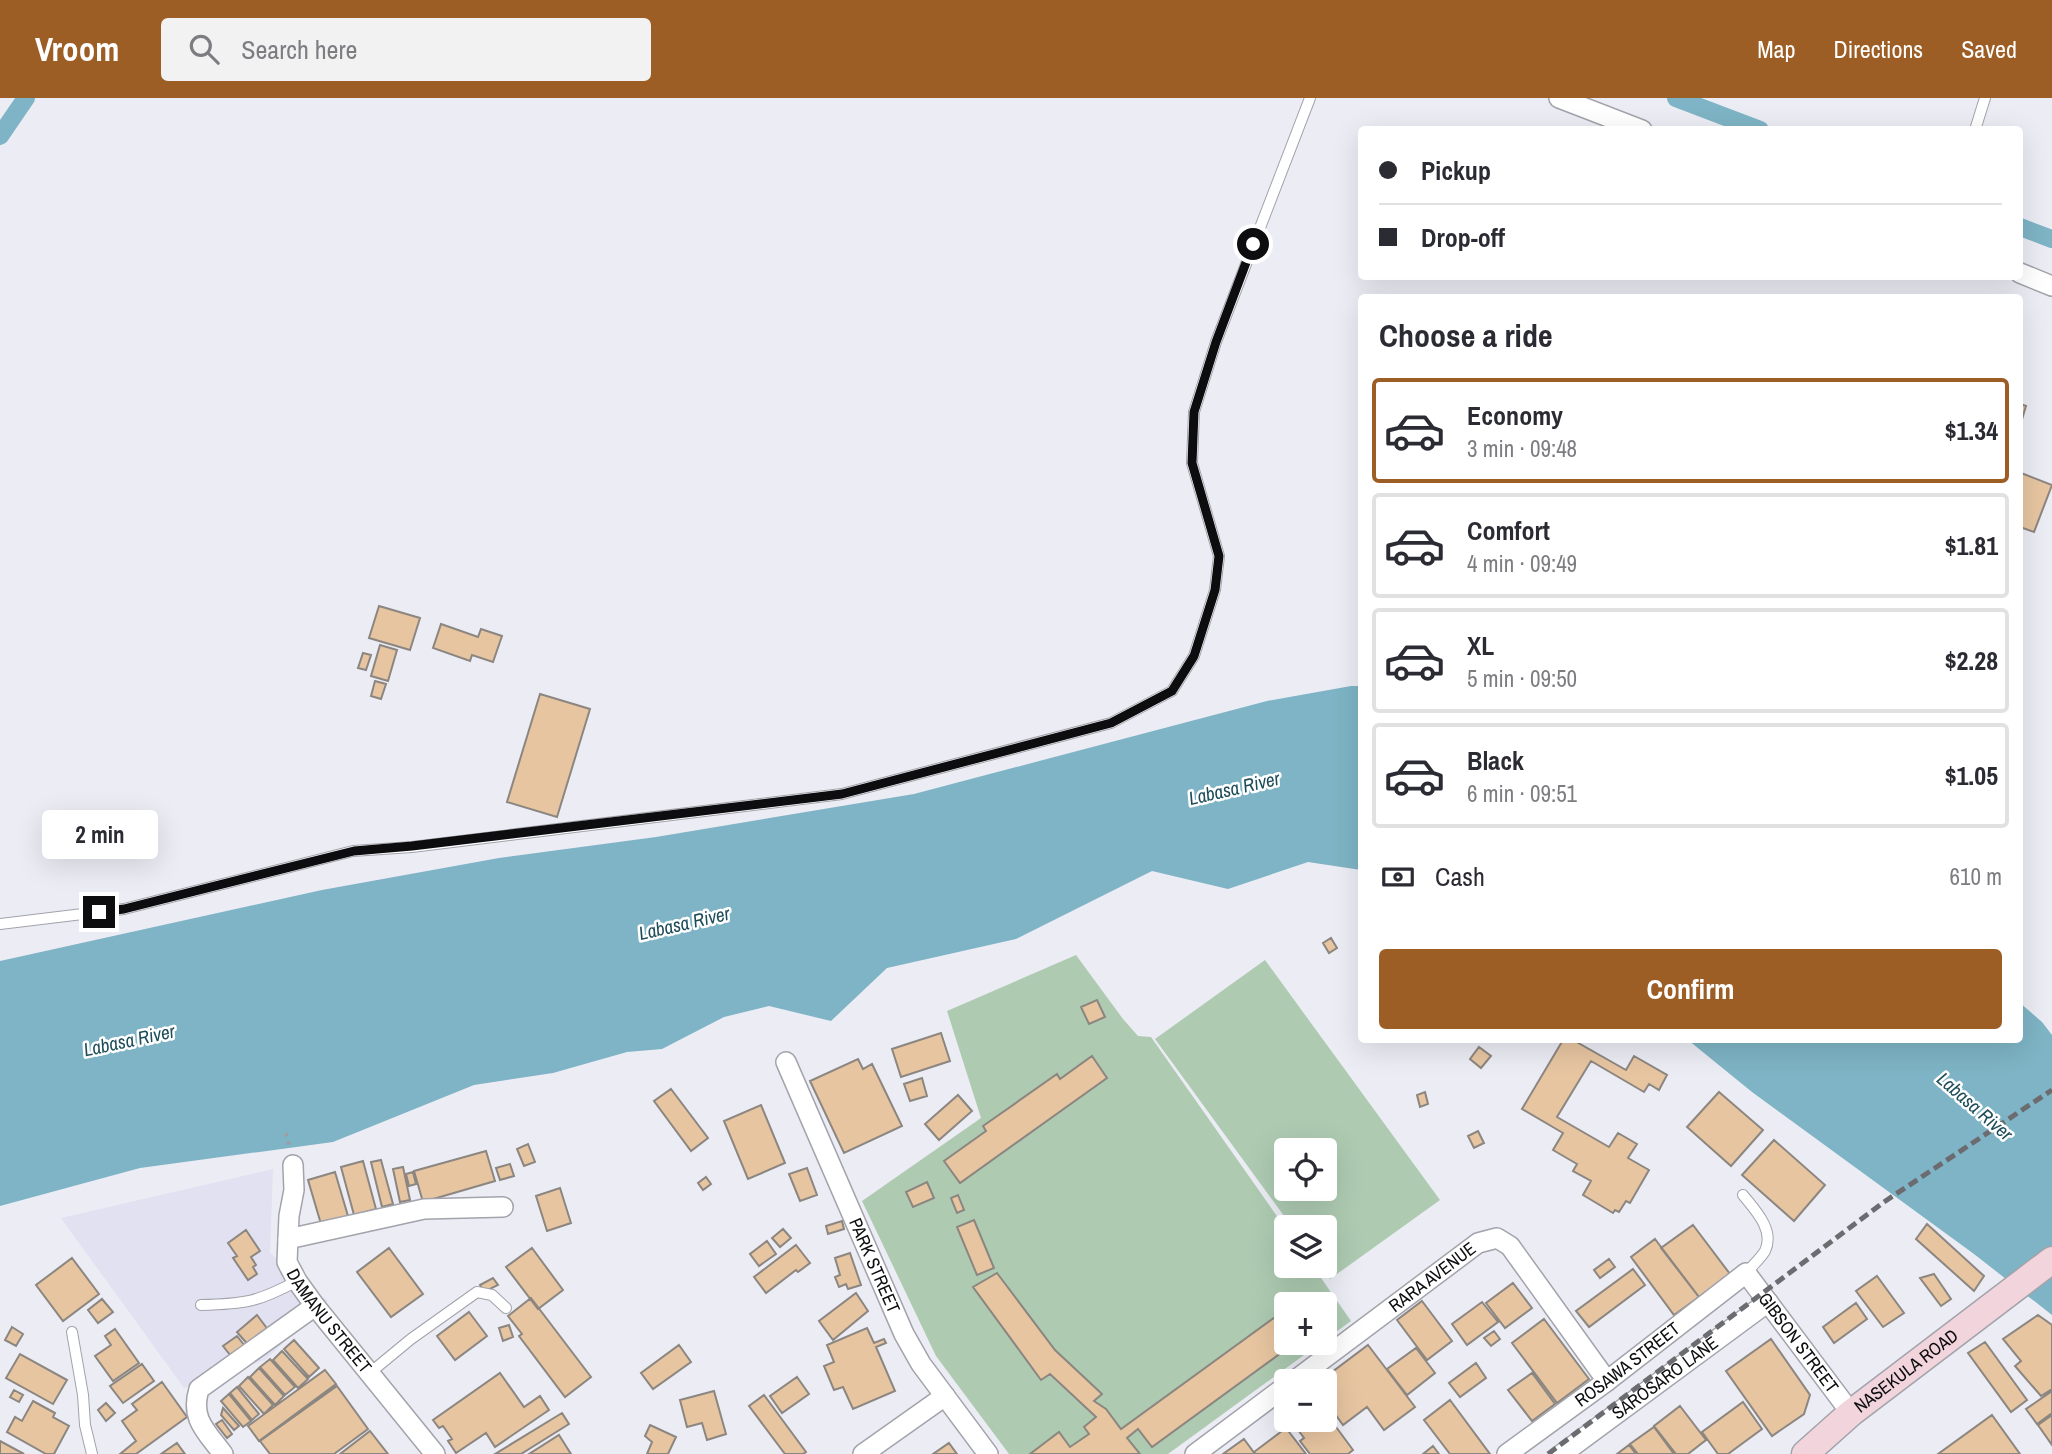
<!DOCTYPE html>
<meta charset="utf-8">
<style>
body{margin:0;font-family:"Archivo Narrow",sans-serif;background:#f2f2f3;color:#2b2b33;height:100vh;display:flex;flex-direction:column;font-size:26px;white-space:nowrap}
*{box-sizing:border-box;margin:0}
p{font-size:23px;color:#7c7c81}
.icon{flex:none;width:38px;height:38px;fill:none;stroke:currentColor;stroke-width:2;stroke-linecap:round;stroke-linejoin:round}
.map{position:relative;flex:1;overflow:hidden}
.sheet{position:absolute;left:1358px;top:196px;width:665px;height:749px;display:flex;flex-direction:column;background:#fff;border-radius:7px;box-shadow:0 7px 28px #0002}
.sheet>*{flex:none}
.hud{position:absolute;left:1358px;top:28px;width:665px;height:154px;border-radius:7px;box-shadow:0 7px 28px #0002;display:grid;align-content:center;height:154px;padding:0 21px;background:#fff}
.controls{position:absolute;left:1274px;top:1040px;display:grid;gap:14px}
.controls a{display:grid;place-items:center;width:63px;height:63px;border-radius:7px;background:#fff;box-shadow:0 7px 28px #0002;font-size:35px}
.end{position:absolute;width:32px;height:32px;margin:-16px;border:9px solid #0d0d10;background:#fff;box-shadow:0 0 0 4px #fff}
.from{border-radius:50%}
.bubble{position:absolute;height:49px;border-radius:7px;background:#fff;box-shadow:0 7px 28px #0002;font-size:23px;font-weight:700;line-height:49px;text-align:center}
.hud b{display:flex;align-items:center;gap:24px;height:66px;font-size:26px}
.hud b+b{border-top:2px solid #e1e1e2}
.hud i{width:18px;height:18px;background:#2b2b33}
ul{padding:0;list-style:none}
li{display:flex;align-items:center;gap:21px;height:105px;margin:0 14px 10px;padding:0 7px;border:4px solid #e1e1e2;border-radius:7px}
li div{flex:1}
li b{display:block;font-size:26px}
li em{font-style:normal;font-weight:700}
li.active{border-color:#9d5e25}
li>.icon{width:63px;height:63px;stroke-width:1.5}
h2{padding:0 21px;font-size:32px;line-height:84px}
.pay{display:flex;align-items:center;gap:18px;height:77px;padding:0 21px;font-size:26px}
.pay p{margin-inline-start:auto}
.action{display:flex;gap:14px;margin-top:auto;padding:14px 21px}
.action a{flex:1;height:80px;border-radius:7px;background:#9d5e25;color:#fff;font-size:28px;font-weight:700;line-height:80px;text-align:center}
header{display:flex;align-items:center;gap:42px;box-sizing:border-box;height:98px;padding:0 35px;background:#9d5e25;color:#fff}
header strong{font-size:33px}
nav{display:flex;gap:38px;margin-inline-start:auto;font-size:24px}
.search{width:490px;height:63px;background:#f2f2f3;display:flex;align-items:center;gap:18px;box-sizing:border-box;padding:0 24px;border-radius:7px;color:#7c7c81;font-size:26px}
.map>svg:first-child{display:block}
.built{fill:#e1e1f1}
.green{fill:#aecbb2;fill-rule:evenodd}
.water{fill:#7eb4c5}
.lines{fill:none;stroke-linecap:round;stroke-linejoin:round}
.canal{stroke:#7eb4c5;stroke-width:18}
.building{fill:#e7c5a1;stroke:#8c8680;stroke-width:2}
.lane-casing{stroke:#a2a3ab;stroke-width:12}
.street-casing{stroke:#a2a3ab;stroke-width:22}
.secondary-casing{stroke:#a2a3ab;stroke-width:29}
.path{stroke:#9d9da4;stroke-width:3.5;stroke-dasharray:3.5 5;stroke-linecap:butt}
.lane{stroke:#fff;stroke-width:10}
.street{stroke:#fff;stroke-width:19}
.secondary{stroke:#f2d4dd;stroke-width:26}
.rail{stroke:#6b6b70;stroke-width:5;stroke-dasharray:10 5;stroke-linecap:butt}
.route{stroke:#0d0d10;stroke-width:9}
.labels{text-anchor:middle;stroke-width:5;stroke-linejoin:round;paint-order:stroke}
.street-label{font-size:18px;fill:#0d0d10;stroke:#fff}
.water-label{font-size:19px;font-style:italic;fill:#1e4d5a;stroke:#fff}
</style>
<header>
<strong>Vroom</strong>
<div class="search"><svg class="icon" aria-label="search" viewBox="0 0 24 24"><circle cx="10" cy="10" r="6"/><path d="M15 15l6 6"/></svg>Search here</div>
<nav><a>Map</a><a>Directions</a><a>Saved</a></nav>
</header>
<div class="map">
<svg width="2052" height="1356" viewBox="0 0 2052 1356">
<rect width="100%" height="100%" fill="#ececf5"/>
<path class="built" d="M273,1071L270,1155L328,1203L265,1262L184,1290L61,1120Z"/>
<path class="green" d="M1076,857L1123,921L1138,938L1151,939L1286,1131V1167H1312L1351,1223L1325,1242V1206H1286V1244H1322L1168,1356H1009L936,1258L862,1103L981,1020L947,913Z
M1265,862L1440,1102L1330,1181L1320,1167H1325V1129H1292L1155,941ZM1286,1052H1325V1090H1286Z"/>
<path class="water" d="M1351,588H1361V772L1308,764L1228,791L1152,773L1016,841L887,870L831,923L769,908L724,919L662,951L627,954L553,975L474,987L333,1044L140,1070L0,1108V863L322,792L499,760L656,739L914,696L1267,603Z
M2020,905L2042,924L2052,937V1217L1974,1156L1752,994L1688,942H2020Z"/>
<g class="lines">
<path class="canal" d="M1676,0L1760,32
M0,38L26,0
M2020,129L2052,141"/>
</g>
<path class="building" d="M2020,306L2026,308L2020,328Z
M2021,375L2052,387L2034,434L2020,429Z
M379,508L420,520L410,552L369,540Z
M441,526L478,539L481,531L502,538L493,564L472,557L470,563L433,550Z
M380,547L397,552L388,583L371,578Z
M363,555L371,557L366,572L358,570Z
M375,583L386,586L381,601L371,598Z
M540,596L590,611L557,719L507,704Z
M1331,840L1337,850L1329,855L1323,845Z
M1097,902L1105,919L1089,926L1081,909Z
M941,935L950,963L901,979L892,951Z
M1563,942H1573L1626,972L1634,958L1667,977L1659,992L1649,986L1644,994L1591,963L1557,1019L1609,1049L1618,1035L1637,1046L1628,1060L1649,1072L1630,1105L1626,1103L1619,1114L1615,1112L1613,1115L1583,1097L1591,1083L1573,1073L1577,1066L1553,1052L1563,1035L1522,1011Z
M1479,949L1491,958L1481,970L1470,961Z
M1092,958L1107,980L960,1085L944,1063L986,1033L983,1028L1057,976L1060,981Z
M858,961L863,971L872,966L902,1028L844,1055L810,983Z
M922,980L927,998L910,1003L904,986Z
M671,991L708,1040L691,1053L654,1003Z
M1425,994L1428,1006L1420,1009L1417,997Z
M1719,994L1763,1032L1731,1068L1687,1029Z
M958,997L972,1013L939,1042L925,1026Z
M761,1007L785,1065L748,1081L724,1023Z
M1478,1033L1484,1045L1474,1050L1468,1038Z
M1774,1042L1825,1087L1794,1123L1742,1077Z
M528,1046L535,1064L524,1068L517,1051Z
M486,1053L495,1083L423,1104L414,1073Z
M381,1062L393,1106L382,1109L371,1064Z
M363,1063L376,1111L354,1117L341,1069Z
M510,1066L514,1078L500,1082L496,1070Z
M403,1069L410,1102L400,1104L393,1071Z
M807,1070L817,1097L800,1103L789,1076Z
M335,1074L348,1118L321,1126L308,1082Z
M413,1074L416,1086L409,1088L406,1076Z
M706,1079L711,1086L703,1092L698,1085Z
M927,1084L934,1100L913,1109L906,1094Z
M560,1090L571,1125L547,1133L536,1098Z
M958,1097L964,1112L957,1115L951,1100Z
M974,1122L994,1170L977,1177L957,1129Z
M842,1123L844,1131L828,1136L826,1128Z
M1927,1126L1984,1178L1974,1193L1916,1141Z
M1693,1127L1730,1176L1699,1199L1661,1150Z
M783,1131L791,1140L780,1149L772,1140Z
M246,1132L260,1153L251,1159L256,1167L253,1169L257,1176L248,1182L233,1160L237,1158L228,1145Z
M1655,1141L1699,1199L1674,1217L1631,1159Z
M767,1143L776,1156L759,1168L750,1156Z
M796,1147L810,1165L798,1174L796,1172L766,1195L754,1179Z
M389,1150L423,1196L391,1219L357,1174Z
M532,1150L563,1192L538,1211L506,1169Z
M850,1155L861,1187L848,1191L846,1186L839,1189L835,1179L840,1177L835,1160Z
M72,1160L99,1196L63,1223L36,1187Z
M1609,1161L1615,1169L1600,1180L1594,1172Z
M1633,1171L1645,1187L1589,1229L1576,1213Z
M997,1175L1055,1252L1102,1296L1094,1303L1106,1311L1121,1331L1278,1217L1286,1228V1244H1296L1152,1349L1138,1331L1127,1340L1140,1356H1030L1059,1334L1070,1349L1089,1336L1084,1329L1096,1319L1050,1276L1041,1282L973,1189Z
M1934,1176L1951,1201L1941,1208L1920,1180Z
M1877,1178L1904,1215L1883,1229L1856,1193Z
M493,1180L498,1187L484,1194L480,1187Z
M1513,1185L1532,1210L1505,1230L1486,1205Z
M856,1195L868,1213L833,1242L819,1223Z
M531,1200L591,1279L565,1299L519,1238L522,1236L508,1218Z
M102,1201L113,1214L98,1225L88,1212Z
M1422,1203L1452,1243L1427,1262L1397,1222Z
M1482,1204L1498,1224L1467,1247L1452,1226Z
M1856,1205L1867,1221L1834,1245L1823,1229Z
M469,1214L487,1238L455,1262L437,1238Z
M257,1217L269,1233L250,1249L237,1234Z
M2038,1217L2052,1227V1291L2041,1298L2015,1268L2021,1263L2003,1241Z
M1544,1221L1589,1281L1557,1305L1512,1245Z
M509,1227L513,1239L503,1243L499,1230Z
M12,1229L23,1236L16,1248L5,1242Z
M867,1230L874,1245L884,1241L886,1245L876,1249L895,1293L853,1311L843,1289L834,1292L824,1268L834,1264L827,1247Z
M115,1231L139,1265L113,1283L95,1258L111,1247L105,1238Z
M1494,1233L1500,1241L1491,1248L1484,1240Z
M237,1238L248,1252L234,1262L223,1248Z
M1771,1241L1810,1297L1804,1316L1772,1338L1726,1273Z
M294,1242L319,1270L309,1279L284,1251Z
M1985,1244L2027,1302L2011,1314L1968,1255Z
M679,1247L691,1264L653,1291L641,1275Z
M1368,1247L1415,1309L1384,1332L1367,1309L1343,1327L1325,1302V1283H1320Z
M1416,1250L1435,1275L1407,1297L1387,1271Z
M282,1253L308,1281L298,1290L273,1262Z
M20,1256L67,1282L53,1306L6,1280Z
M270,1261L295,1289L285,1297L260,1269Z
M1476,1265L1486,1280L1460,1299L1449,1285Z
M142,1266L154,1283L123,1305L110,1288Z
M259,1270L284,1298L275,1307L250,1279Z
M325,1272L336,1286L259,1343L248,1328Z
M500,1275L524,1309L540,1298L549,1312L495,1349L486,1335L456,1355L448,1343L452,1341L443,1328L439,1330L433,1322Z
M1532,1275L1555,1306L1532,1323L1508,1292Z
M248,1279L273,1307L264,1316L239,1288Z
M797,1279L809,1296L782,1315L770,1298Z
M162,1284L187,1319L136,1356H120L136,1343L122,1323L137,1312L132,1306Z
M337,1288L368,1331L334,1356H270L260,1343Z
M237,1289L259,1316L252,1322L230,1295Z
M14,1292L23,1297L19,1304L10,1299Z
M714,1293L726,1336L707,1342L702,1325L687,1329L680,1302Z
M2052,1293V1315L2037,1326L2026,1311Z
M229,1296L251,1323L243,1329L221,1303Z
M764,1297L806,1354L803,1356H785L749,1308Z
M1450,1302L1490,1356H1450L1424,1322Z
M33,1303L55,1315L53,1319L69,1328L54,1356H46L7,1334L15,1319L22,1323Z
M1743,1304L1762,1331L1728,1356H1718L1702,1334Z
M106,1305L115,1315L106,1323L98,1312Z
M1680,1308L1706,1342L1688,1356H1676L1654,1328Z
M223,1310L239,1328L234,1332L221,1317Z
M1325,1314L1353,1352L1348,1356H1310L1300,1343L1304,1340L1290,1321H1325Z
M562,1315L569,1326L521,1356H495Z
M1992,1317L2020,1356H1938Z
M2052,1317V1347L2038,1327Z
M222,1322L232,1336L227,1340L216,1326Z
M650,1327L676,1339L668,1356H647L652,1344L645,1338Z
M1654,1329L1674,1356H1638L1630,1346Z
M1286,1330L1306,1356H1256L1254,1354Z
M370,1333L388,1356H340Z
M559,1337L571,1356H529Z
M1244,1341L1255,1356H1223Z
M0,1343L24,1356H0Z
M177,1345L185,1356H161Z
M949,1345L957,1356H933Z
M1629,1347L1636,1356H1617Z
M1433,1348L1439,1356H1423Z"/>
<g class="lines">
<g class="lane-casing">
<path id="lane" d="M1975,32L1985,0
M0,826L124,811L353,753L412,749L842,696L1111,625L1172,593L1194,558L1215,492L1219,458L1192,365L1194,314L1216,244L1310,0
M1743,1097C1755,1112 1775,1132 1765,1153C1761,1160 1752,1168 1746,1175
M201,1207C245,1206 258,1204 297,1183
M72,1234L83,1297L85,1327L92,1356
M371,1274L411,1241L477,1194L492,1197L506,1210"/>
</g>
<g class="street-casing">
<g id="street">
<path d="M1559,0L1642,32"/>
<path d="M2020,175L2052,188"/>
<path id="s1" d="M786,964L904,1236L921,1266L988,1356"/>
<path id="s2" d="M293,1067L294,1092L289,1118L287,1164L297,1183L315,1208L435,1356"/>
<path d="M288,1141L424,1111L503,1109"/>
<path id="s3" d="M1294,1283L1478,1145L1497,1140L1510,1148L1607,1283"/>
<path d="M223,1356C206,1333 190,1321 199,1291L315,1208"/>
<path d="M863,1356L945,1298"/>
<path d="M1195,1356L1286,1288"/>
<path id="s4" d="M1507,1356L1607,1283L1746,1175L1851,1315"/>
<path id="s5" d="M1562,1356L1768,1204"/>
</g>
</g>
<g class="secondary-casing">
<g id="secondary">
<path id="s6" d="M1805,1356L1851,1315L2052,1162"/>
</g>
</g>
<path class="path" d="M286,1035L290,1051"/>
<use href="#lane" class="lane"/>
<use href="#street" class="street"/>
<use href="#secondary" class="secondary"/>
<path class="rail" d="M1548,1356L1884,1104L2052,992"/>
</g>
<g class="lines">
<path class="route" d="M99,814L124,811L354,753L412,748L842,696L1111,625L1172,593L1194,558L1215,492L1219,458L1192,365L1194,314L1216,244L1253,146"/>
</g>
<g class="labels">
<g class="street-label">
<text dy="6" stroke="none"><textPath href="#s1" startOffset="222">PARK STREET</textPath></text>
<text dy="6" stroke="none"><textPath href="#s3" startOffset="173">RARA AVENUE</textPath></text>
<text dy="6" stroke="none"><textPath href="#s2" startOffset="170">DAMANU STREET</textPath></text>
<text dy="6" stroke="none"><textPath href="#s4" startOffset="387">GIBSON STREET</textPath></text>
<text dy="6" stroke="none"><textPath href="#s4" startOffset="150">ROSAWA STREET</textPath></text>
<text dy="6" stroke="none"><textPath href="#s6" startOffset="131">NASEKULA ROAD</textPath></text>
<text dy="6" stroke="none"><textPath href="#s5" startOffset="128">SAROSARO LANE</textPath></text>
</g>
<g class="water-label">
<text transform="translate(1234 690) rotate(-13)" y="7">Labasa River</text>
<text transform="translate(684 825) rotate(-13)" y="7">Labasa River</text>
<text transform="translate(129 942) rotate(-12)" y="7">Labasa River</text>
<text transform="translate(1975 1008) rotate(41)" y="7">Labasa River</text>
</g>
</g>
</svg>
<div class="controls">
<a><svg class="icon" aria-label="locate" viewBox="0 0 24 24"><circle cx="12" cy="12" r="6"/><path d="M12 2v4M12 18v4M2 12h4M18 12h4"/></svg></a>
<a><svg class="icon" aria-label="layers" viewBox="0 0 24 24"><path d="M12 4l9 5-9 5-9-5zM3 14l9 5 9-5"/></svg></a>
<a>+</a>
<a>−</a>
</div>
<i class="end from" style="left:1253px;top:146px"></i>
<i class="end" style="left:99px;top:814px"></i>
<div class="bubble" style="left:42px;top:712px;width:116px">2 min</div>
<div class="hud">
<b><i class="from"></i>Pickup</b>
<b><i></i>Drop-off</b>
</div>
<section class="sheet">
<h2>Choose a ride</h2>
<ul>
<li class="active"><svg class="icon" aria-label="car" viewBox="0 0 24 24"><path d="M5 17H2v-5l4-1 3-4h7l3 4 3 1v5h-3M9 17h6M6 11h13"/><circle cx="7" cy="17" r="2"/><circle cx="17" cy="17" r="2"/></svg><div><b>Economy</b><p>3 min · 09:48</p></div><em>$1.34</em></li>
<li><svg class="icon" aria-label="car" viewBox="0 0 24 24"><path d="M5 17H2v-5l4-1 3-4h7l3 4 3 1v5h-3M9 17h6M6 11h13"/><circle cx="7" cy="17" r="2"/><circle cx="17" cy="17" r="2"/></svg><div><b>Comfort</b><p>4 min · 09:49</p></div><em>$1.81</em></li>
<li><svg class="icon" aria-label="car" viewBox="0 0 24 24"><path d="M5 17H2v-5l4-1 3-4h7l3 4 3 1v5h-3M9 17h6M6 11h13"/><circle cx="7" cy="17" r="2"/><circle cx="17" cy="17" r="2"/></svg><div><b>XL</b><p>5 min · 09:50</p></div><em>$2.28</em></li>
<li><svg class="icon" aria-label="car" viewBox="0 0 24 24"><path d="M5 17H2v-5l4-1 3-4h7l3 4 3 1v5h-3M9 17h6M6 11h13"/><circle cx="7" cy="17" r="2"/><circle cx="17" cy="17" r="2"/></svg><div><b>Black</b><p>6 min · 09:51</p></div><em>$1.05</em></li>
</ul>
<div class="pay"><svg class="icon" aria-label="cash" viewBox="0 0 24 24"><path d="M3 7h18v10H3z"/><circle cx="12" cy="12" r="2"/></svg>Cash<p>610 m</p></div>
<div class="action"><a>Confirm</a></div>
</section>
</div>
